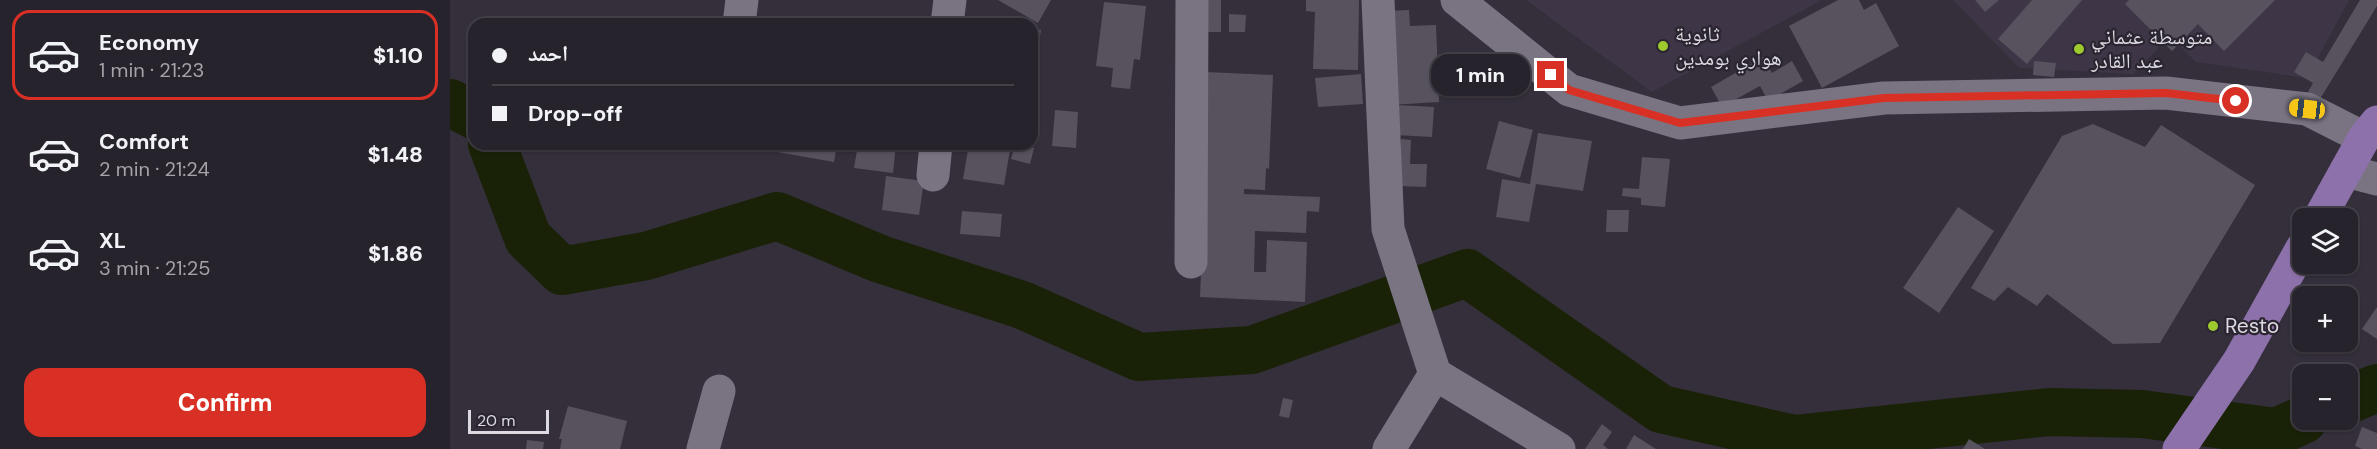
<!DOCTYPE html>
<meta charset="utf-8">
<style>
body{margin:0;font-family:"DM Sans","Noto Naskh Arabic",sans-serif;background:#332f38;color:#f1f3f6;height:100vh;display:flex;flex-direction:column;font-size:22px;white-space:nowrap}
*{box-sizing:border-box;margin:0}
p{font-size:20px;color:#a4a4a9}
.icon{flex:none;width:33px;height:33px;fill:none;stroke:currentColor;stroke-width:2;stroke-linecap:round;stroke-linejoin:round}
.map{position:relative;flex:1;overflow:hidden}
.panel{display:flex;flex-direction:column;background:#27232c;width:450px}
.panel>*{flex:none}
.top-card{position:absolute;left:18px;top:18px;width:570px;height:132px;border-radius:18px;box-shadow:0 2px 4px #0004,0 0 0 2px #434048;display:grid;align-content:center;height:132px;padding:0 24px;background:#27232c}
.buttons{position:absolute;left:1842px;top:208px;display:grid;gap:12px}
.buttons a{display:grid;place-items:center;width:66px;height:66px;border-radius:12px;background:#27232c;box-shadow:0 2px 4px #0004,0 0 0 2px #434048;font-size:30px}
.scale{position:absolute;left:18px;bottom:15px;width:81px;box-sizing:border-box;padding-left:6px;border:3px solid #dcd9e1;border-top:0;font-size:16px;line-height:21px;white-space:nowrap;color:#dcd9e1;-webkit-text-stroke:4px #2a2530;paint-order:stroke}
.end{position:absolute;width:27px;height:27px;margin:-14px;border:8px solid #d93025;background:#fff;box-shadow:0 0 0 3px #fff}
.from{border-radius:50%}
.bubble{position:absolute;height:42px;border-radius:18px;background:#27232c;box-shadow:0 2px 4px #0004,0 0 0 2px #434048;font-size:20px;font-weight:800;line-height:42px;text-align:center}
.car{position:absolute;width:18px;height:36px;margin:-18px -9px;border-radius:8px;box-shadow:0 0 4px 2px #0007;background:linear-gradient(#f5c518 24%,#345 0 40%,#f5c518 0 76%,#345 0 86%,#f5c518 0)}
.top-card b{display:flex;align-items:center;gap:21px;height:57px;font-size:22px}
.top-card b+b{border-top:2px solid #434048}
.top-card i{width:15px;height:15px;background:#f1f3f6}
ul{padding:10px 0 0;list-style:none}
li{display:flex;align-items:center;gap:18px;height:90px;margin:0 12px 9px;padding:0 12px;border:3px solid transparent;border-radius:18px}
li div{flex:1}
li b{display:block;font-size:22px}
li em{font-style:normal;font-weight:800}
li.on{border-color:#d93025}
li>.icon{width:54px;height:54px;stroke-width:1.5}
.cta{display:flex;gap:12px;margin-top:auto;padding:12px 24px}
.cta a{flex:1;height:69px;border-radius:18px;background:#d93025;color:#fff;font-size:24px;font-weight:800;line-height:69px;text-align:center}
main{display:flex;flex:1;min-height:0}
.map>svg:first-child{display:block}
.built{fill:#3e3647}
.lines{fill:none;stroke-linecap:round;stroke-linejoin:round}
.river{stroke:#192207;stroke-width:48}
.building{fill:#57525e}
.minor{stroke:#7a7482;stroke-width:33}
.major{stroke:#8d71aa;stroke-width:33}
.route{stroke:#d93025;stroke-width:8}
.poi-dot{fill:#9eca2e;stroke:#2a2530;stroke-width:2}
.labels{text-anchor:middle;stroke-width:4.5;stroke-linejoin:round;paint-order:stroke}
.poi-label{font-size:21px;fill:#dcd9e1;stroke:#2a2530;text-anchor:start}
</style>
<main>
<section class="panel">
<ul>
<li class="on"><svg class="icon" aria-label="car" viewBox="0 0 24 24"><path d="M5 17H2v-5l4-1 3-4h7l3 4 3 1v5h-3M9 17h6M6 11h13"/><circle cx="7" cy="17" r="2"/><circle cx="17" cy="17" r="2"/></svg><div><b>Economy</b><p>1 min · 21:23</p></div><em>$1.10</em></li>
<li><svg class="icon" aria-label="car" viewBox="0 0 24 24"><path d="M5 17H2v-5l4-1 3-4h7l3 4 3 1v5h-3M9 17h6M6 11h13"/><circle cx="7" cy="17" r="2"/><circle cx="17" cy="17" r="2"/></svg><div><b>Comfort</b><p>2 min · 21:24</p></div><em>$1.48</em></li>
<li><svg class="icon" aria-label="car" viewBox="0 0 24 24"><path d="M5 17H2v-5l4-1 3-4h7l3 4 3 1v5h-3M9 17h6M6 11h13"/><circle cx="7" cy="17" r="2"/><circle cx="17" cy="17" r="2"/></svg><div><b>XL</b><p>3 min · 21:25</p></div><em>$1.86</em></li>
</ul>
<div class="cta"><a>Confirm</a></div>
</section>
<div class="map">
<svg width="1927" height="449" viewBox="0 0 1927 449">
<rect width="100%" height="100%" fill="#342f3a"/>
<path class="built" d="M1076,0H1372L1202,92Z
M1503,0H1899L1857,78L1746,62L1720,36L1683,74L1569,68Z"/>
<g class="lines">
<path class="river" d="M0,103L24,115
M42,144L78,238L112,271L196,256L327,216L430,259L572,305L689,357L802,350L1017,273L1211,409L1344,439L1600,412L1692,414L1826,432L1853,420
M1898,400L1927,388"/>
</g>
<path class="building" d="M548,0H601L588,23Z
M754,0H771V32H754Z
M856,0H909L908,70L863,69L865,12L856,11Z
M1388,0H1409L1414,10L1426,3L1449,46L1372,88L1339,26Z
M1525,0H1549L1535,12Z
M1582,0H1632L1577,64L1548,39Z
M1679,0H1825L1774,51L1748,24L1722,51L1675,4Z
M1910,0H1927V6L1870,99L1858,92L1863,83L1844,72L1856,52L1873,62Z
M654,2L696,6L690,60L684,59L680,89L661,87L663,68L646,66Z
M959,10L960,26L986,25L989,102L940,105L935,11Z
M779,14L796,15L795,32H779Z
M212,18L261,22V24H212Z
M524,20L543,23V24H523Z
M582,29L591,30L583,80H582Z
M1313,57L1322,73L1342,61L1353,81L1318,101L1310,86L1272,107L1261,87Z
M1584,61L1606,63L1604,77L1583,75Z
M756,72L823,75L819,169L816,168L815,190L794,189V194L870,197L869,212L857,211L856,233L805,231L804,272H816L817,240L857,242L855,302L750,297L757,123Z
M911,74L913,104L868,107L865,78Z
M947,105L984,107L982,137L945,135Z
M605,110L628,112L626,148L602,146Z
M1049,121L1083,130L1070,178L1036,169Z
M1643,124L1695,147L1711,125L1805,185L1710,343L1663,344L1597,294L1587,306L1558,287L1544,301L1521,288L1612,136Z
M1088,133L1142,141L1133,191L1086,184L1079,222L1046,217L1052,179L1080,184Z
M951,139L961,140L960,164H977L976,187L950,186Z
M204,144H234L232,151Z
M301,144H387L384,162L300,147Z
M408,144H446L443,173L404,168Z
M519,144H561L554,185L513,179Z
M565,144L584,148L580,164L561,159Z
M1192,157L1220,159L1215,207L1191,205V198L1172,196L1173,188L1189,189Z
M436,176L474,181L469,215L432,210Z
M1508,207L1544,231L1489,313L1453,288Z
M1157,210H1179L1178,232H1156Z
M512,211L552,214L550,237L510,234Z
M1927,307V339L1912,329Z
M833,398L843,400L839,418L829,416Z
M118,406L177,421L170,449H110L112,439H109Z
M1152,424L1162,432L1153,445L1158,449H1135Z
M1912,427L1927,433V449H1912L1905,446Z
M1184,435L1206,449H1176Z
M1519,439L1535,449H1513Z
M77,440L94,442L93,449H76Z"/>
<g class="lines">
<path class="minor" d="M928,0L938,229L985,374
M1007,0L1119,90L1230,123L1434,98L1716,93L1857,109L1914,138
M289,24L292,0
M497,24L500,0
M1896,171L1927,179
M483,175L486,144
M741,262L742,0
M253,449L269,391
M939,449L985,374L1109,449"/>
<path class="major" d="M1869,219L1914,138L1927,122
M1729,449L1789,361L1852,248"/>
</g>
<g class="lines">
<path class="route" d="M1101,75L1119,90L1230,123L1434,98L1716,93L1786,101"/>
</g>
<g class="poi-dot">
<circle cx="1213" cy="46" r="6"/>
<circle cx="1629" cy="49" r="6"/>
<circle cx="1763" cy="326" r="6"/>
</g>
<g class="labels">
<g class="poi-label">
<text x="1225" y="41">ثانوية<tspan x="1225" dy="24">هواري بومدين</tspan></text>
<text x="1641" y="44">متوسطة عثماني<tspan x="1641" dy="24">عبد القادر</tspan></text>
<text x="1775" y="333">Resto</text>
</g>
</g>
</svg>
<div class="buttons">
<a><svg class="icon" aria-label="layers" viewBox="0 0 24 24"><path d="M12 4l9 5-9 5-9-5zM3 14l9 5 9-5"/></svg></a>
<a>+</a>
<a>−</a>
</div>
<div class="scale">20 m</div>
<i class="end from" style="left:1786px;top:101px"></i>
<i class="end" style="left:1101px;top:75px"></i>
<div class="bubble" style="left:981px;top:54px;width:99px">1 min</div>
<i class="car" style="left:1857px;top:109px;rotate:277deg"></i>
<div class="top-card">
<b><i class="from"></i>احمد</b>
<b><i></i>Drop-off</b>
</div>
</div>
</main>
